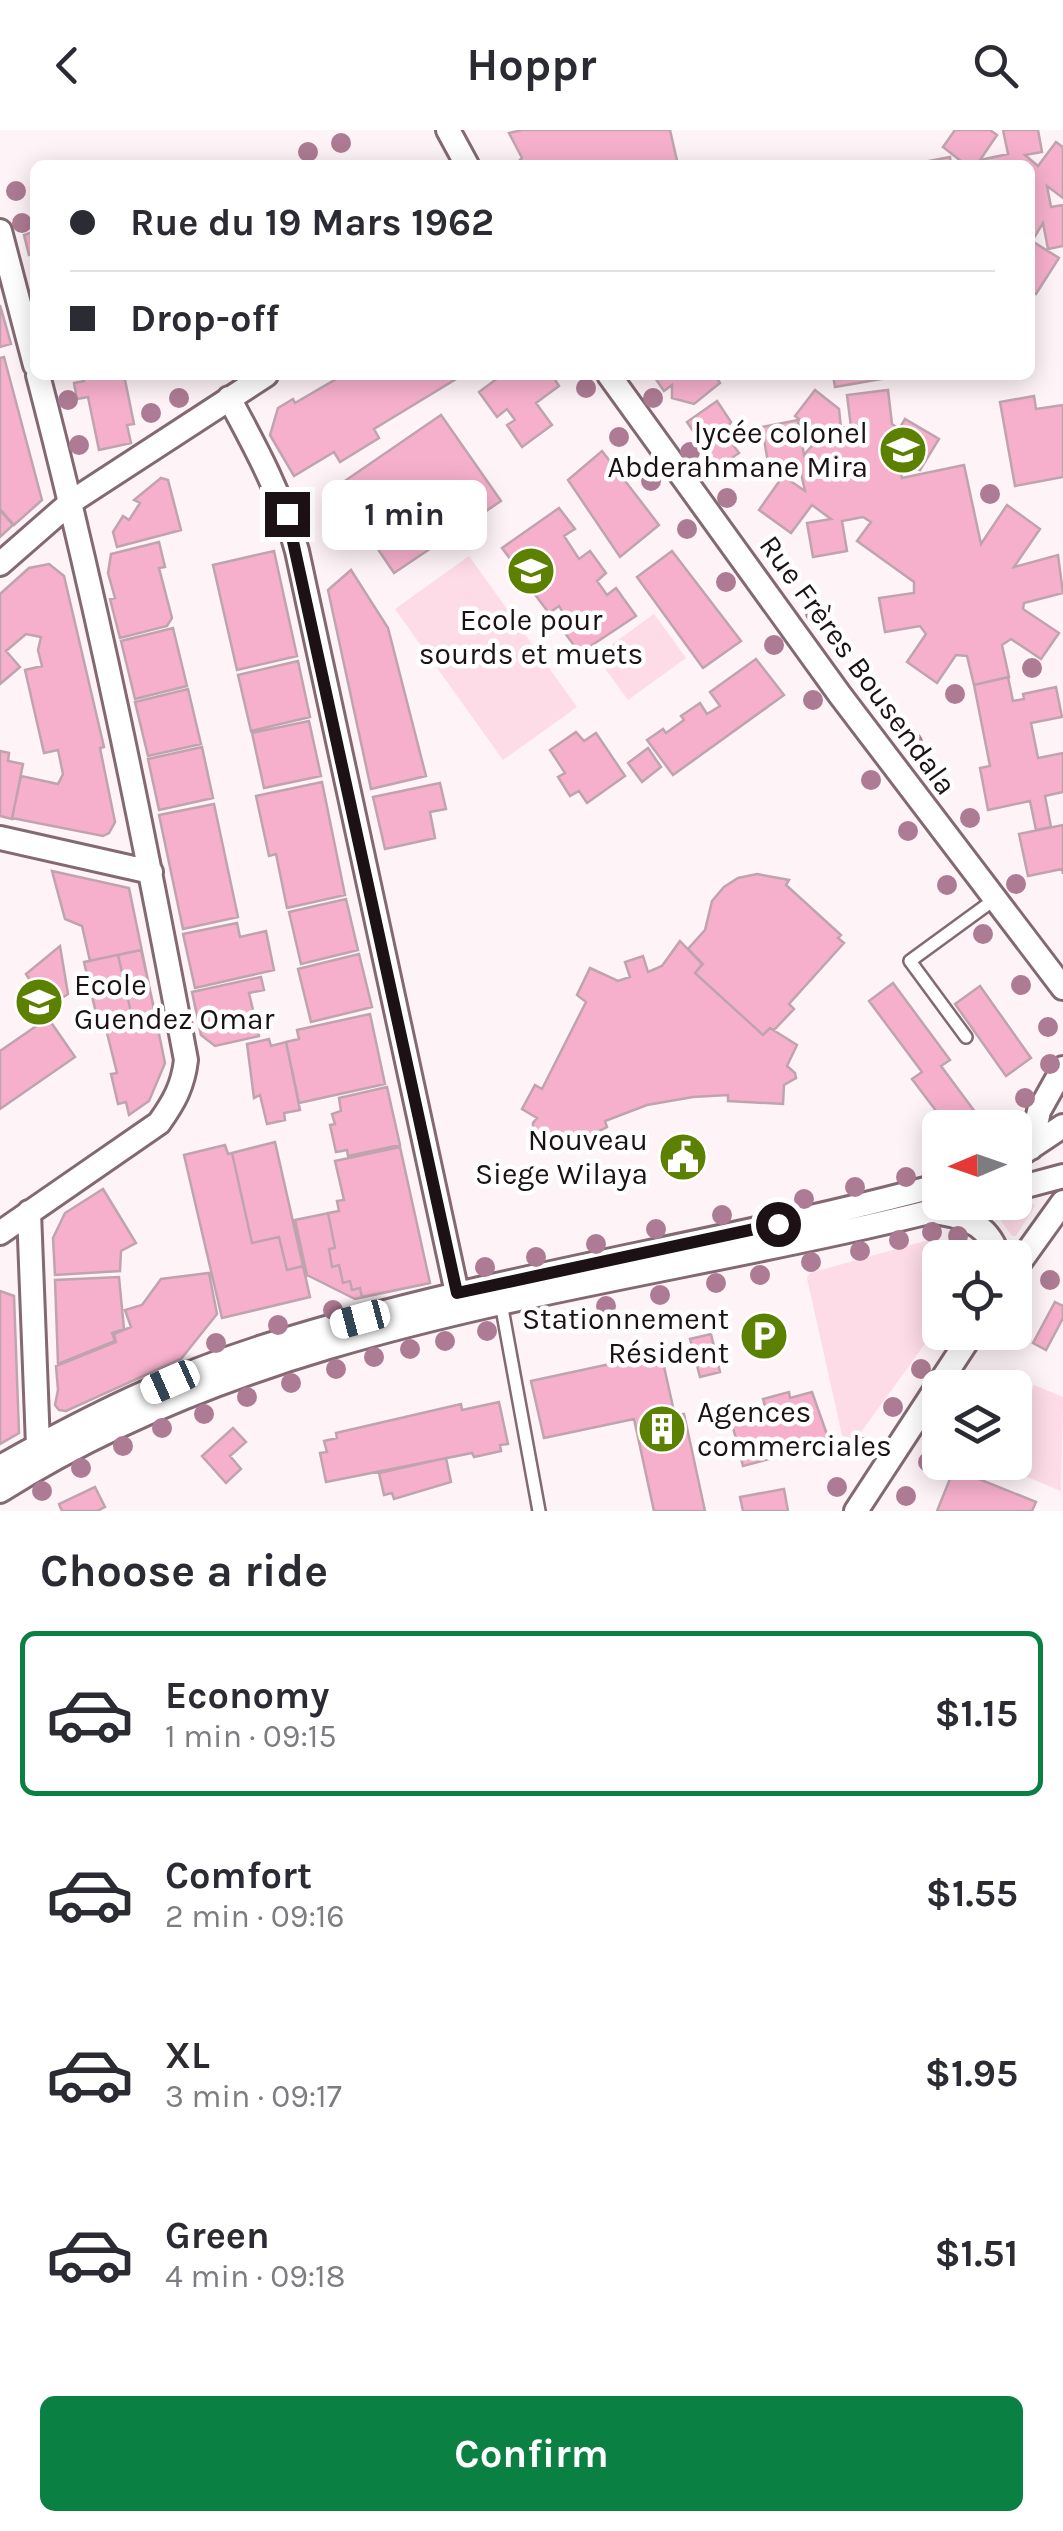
<!DOCTYPE html>
<meta charset="utf-8">
<style>
body{margin:0;font-family:Karla,sans-serif;background:#f2f2f3;color:#2b2b33;height:100vh;display:flex;flex-direction:column;font-size:38px;white-space:nowrap}
*{box-sizing:border-box;margin:0}
p{font-size:32px;color:#7c7c81}
.icon{flex:none;width:55px;height:55px;fill:none;stroke:currentColor;stroke-width:2;stroke-linecap:round;stroke-linejoin:round}
.map{position:relative;height:1381px;overflow:hidden}
.side{display:flex;flex-direction:column;background:#fff;flex:1}
.side>*{flex:none}
.guide{position:absolute;left:30px;top:30px;width:1005px;height:220px;border-radius:15px;box-shadow:0 5px 25px #0003;display:grid;align-content:center;height:220px;padding:0 40px;background:#fff}
.needle{width:65px;rotate:268deg}
.buttons{position:absolute;left:922px;top:980px;display:grid;gap:20px}
.buttons a{display:grid;place-items:center;width:110px;height:110px;border-radius:15px;background:#fff;box-shadow:0 5px 25px #0003;font-size:50px}
.end{position:absolute;width:45px;height:45px;margin:-22px;border:12px solid #1c1216;background:#fff;box-shadow:0 0 0 5px #fff}
.from{border-radius:50%}
.bubble{position:absolute;height:70px;border-radius:15px;background:#fff;box-shadow:0 5px 25px #0003;font-size:32px;font-weight:700;line-height:70px;text-align:center}
.car{position:absolute;width:30px;height:60px;margin:-30px -15px;border-radius:12px;box-shadow:0 0 8px 2px #0007;background:linear-gradient(#fff 24%,#345 0 40%,#fff 0 76%,#345 0 86%,#fff 0)}
.guide b{display:flex;align-items:center;gap:35px;height:95px;font-size:38px}
.guide b+b{border-top:2px solid #e1e1e2}
.guide i{width:25px;height:25px;background:#2b2b33}
ul{padding:0;list-style:none}
li{display:flex;align-items:center;gap:30px;height:165px;margin:0 20px 15px;padding:0 20px;border:5px solid transparent;border-radius:15px}
li div{flex:1}
li b{display:block;font-size:38px}
li em{font-style:normal;font-weight:700}
li.on{border-color:#0b8043}
li>.icon{width:90px;height:90px;stroke-width:1.5}
h2{padding:0 40px;font-size:45px;line-height:120px}
.button{display:flex;gap:20px;margin-top:auto;padding:20px 40px}
.button a{flex:1;height:115px;border-radius:15px;background:#0b8043;color:#fff;font-size:40px;font-weight:700;line-height:115px;text-align:center}
header{display:flex;justify-content:space-between;align-items:center;height:130px;padding:0 40px;background:#fff;font-size:45px;font-weight:700}
.map>svg:first-child{display:block}
.green{fill:#fddbe7}
.building{fill:#f7b0cc;stroke:#bfa4ae;stroke-width:2.5}
.lines{fill:none;stroke-linecap:round;stroke-linejoin:round}
.lane-casing{stroke:#826972;stroke-width:16}
.street-casing{stroke:#826972;stroke-width:28}
.lane{stroke:#fff;stroke-width:11}
.street{stroke:#fff;stroke-width:22}
.tree{fill:#ad7b93}
.route{stroke:#1c1216;stroke-width:12}
.labels{text-anchor:middle;stroke-width:9;stroke-linejoin:round;paint-order:stroke}
.poi-label{font-size:30px;fill:#1c1216;stroke:#fff;text-anchor:end}
.street-label{font-size:30px;fill:#1c1216;stroke:#fff}
</style>
<header><svg class="icon" aria-label="back" viewBox="0 0 24 24"><path d="M15 5l-7 7 7 7"/></svg>Hoppr<svg class="icon" aria-label="search" viewBox="0 0 24 24"><circle cx="10" cy="10" r="6"/><path d="M15 15l6 6"/></svg></header>
<div class="map">
<svg width="1063" height="1381" viewBox="0 0 1063 1381">
<rect width="100%" height="100%" fill="#fef3f7"/>
<path class="green" d="M469,426L577,577L503,630L395,479Z
M654,484L686,528L628,570L596,526Z
M1031,1072L1035,1076L1016,1106H1012L999,1088L1000,1082Z
M936,1108L954,1114L966,1127L940,1128V1193L846,1323L807,1148L810,1143Z
M1034,1255L1063,1267L1061,1361L1001,1336L1002,1333L1015,1332V1302Z"/>
<path class="building" d="M522,0H670L678,35H515L522,28L509,3Z
M955,0H990L997,5L980,30L1008,24L1003,0H1038L1042,22L1025,25L1038,36L1056,12L1063,17V68L1047,56L1051,77L1063,75V116L1048,119L1043,93L1032,111L1059,128L1036,164L1030,160V35H966L943,17Z
M950,27L951,35H908Z
M35,93V123L29,125L24,105L33,102L31,94Z
M0,175L11,214L0,217Z
M4,227L42,370L14,395L0,379V228Z
M83,245H124L134,294L127,295L131,313L99,320L88,267L77,269L74,253L84,251Z
M343,245H460L461,246L374,299L379,308L340,332L334,322L294,346L270,305L278,278L293,269L295,273Z
M502,245H552L559,256L536,273L552,295L522,317L507,295L515,290L507,279L497,287L479,262Z
M653,245H715L720,253L694,274L672,268V255L664,261Z
M833,245H899V246L835,257Z
M815,260L839,279L841,298L851,297L847,265L888,260L892,294L899,299L905,289L939,309L920,340L897,327L902,348L964,335L981,414L1007,375L1040,399L1014,437L1058,425L1063,463L1024,473L1023,479L1059,503L1041,529L1011,509L1002,515L1009,547L974,555L967,526L956,525L937,553L907,532L926,504L920,496L885,502L879,468L914,463V452L857,411L871,392L863,387L842,391L847,421L813,427L807,393L831,389L812,375L791,403L759,380L783,346L805,361L800,339L770,345L762,297L798,290L804,325L820,306L795,286Z
M1034,266L1036,279L1063,275V347L1015,356L1000,272Z
M717,271L731,292L724,303L739,323L723,334L714,332L687,292Z
M441,285L501,371L394,443L336,357Z
M602,321L659,395L620,427L568,350Z
M161,348L168,350L181,400L117,417L113,402L123,386L129,390L140,373L134,370Z
M559,378L575,399L564,406L579,429L590,421L606,443L597,451L607,465L616,458L636,486L580,523L561,498L569,492L559,476L549,483L533,462L542,455L531,440L523,446L502,418Z
M0,380L13,395L0,407Z
M159,412L165,437L159,438L172,488L167,496L120,508L110,469L115,468L108,443L111,424Z
M274,421L297,526L237,540L213,435Z
M672,421L741,511L703,538L637,447Z
M49,434L64,446L104,617L100,618L115,692L109,703L103,706L12,688L21,646L58,654L63,644L58,620L44,623L25,540L42,536L38,520L41,507L26,504L6,521L20,537L0,554V464L29,438Z
M351,440L388,498L426,646L371,659L328,460Z
M173,498L187,556L135,569L121,511Z
M756,529L784,565L673,645L647,610L663,599L666,603L684,590L681,586L700,573L707,584L720,576L710,562Z
M298,531L310,587L251,601L238,545Z
M1008,547L1013,571L1024,569L1023,564L1056,557L1062,587L1031,593L1038,628L1063,623V662L1045,666L1051,697L1036,700L1030,671L988,680L980,638L990,636L974,555Z
M188,559L201,614L148,626L135,572Z
M309,591L321,646L264,658L252,603Z
M576,602L584,611L596,603L625,646L587,673L579,661L570,666L558,647L565,643L550,620Z
M202,617L213,668L159,680L148,629Z
M648,618L661,637L642,652L628,633Z
M0,621L9,623L8,631L23,634L12,689L0,686Z
M322,652L345,765L287,778L276,724L269,726L256,666Z
M440,653L446,679L430,682L435,708L385,719L373,667Z
M214,674L238,787L183,799L159,685Z
M1063,695V744L1062,739L1028,746L1019,704Z
M52,741L129,758L165,933L149,971L129,985L126,972L118,974L111,944L117,943L106,899L100,900L84,832L90,831L82,796L65,789Z
M757,744L789,750L786,755L841,805L838,808L844,813L789,874L794,879L774,900L770,898L763,905L695,843L703,834L688,819L705,800L712,771L724,757L738,748Z
M346,769L358,820L301,834L289,782Z
M237,793L240,807L266,801L274,840L195,858L183,804Z
M680,811L702,834L695,843L763,905L770,898L797,915L787,936L795,943L796,948L784,955L783,974L728,971V965L693,967L647,975L605,991L607,997L556,1022L548,1005L542,1007L533,1003V993L537,988L522,979L535,955L542,959L586,872L577,865L590,838L618,851L630,847L625,832L643,826L648,842L662,836Z
M60,816L68,864L47,878L26,844Z
M141,820L156,887L100,900L84,832Z
M141,820L156,887L133,893L127,864L114,867L111,854L124,851L118,825Z
M359,824L372,877L311,892L298,839Z
M261,847L264,860L249,863L259,906L215,916L201,905L192,862Z
M893,853L950,930L941,936L987,998H949L912,949L922,942L869,871Z
M980,856L1031,928L1006,946L955,874Z
M370,884L385,954L299,973L286,912L299,909L297,900Z
M48,888L75,927L0,979V921Z
M269,909L271,916L286,912L300,980L284,983L285,990L267,994L260,965L254,968L247,914Z
M387,957L400,1015L348,1026L347,1020L336,1022L330,995L335,994L332,984L341,981L339,968Z
M275,1012L310,1167L222,1188L184,1025L225,1015L228,1024Z
M275,1012L303,1136L287,1140L279,1107L252,1113L232,1023Z
M400,1017L430,1153L355,1169L307,1145L295,1090L339,1081L337,1071L344,1070L335,1031Z
M400,1017L430,1153L362,1167L360,1158L352,1160L350,1151L343,1153L339,1135L332,1137L329,1119L335,1118L328,1083L339,1081L337,1071L344,1070L335,1031Z
M103,1059L136,1113L121,1121L120,1141L55,1145L53,1108L65,1083Z
M209,1143L217,1184L181,1229L66,1281L59,1280L55,1275L58,1260L56,1236L116,1212L114,1204L131,1197L125,1180L142,1175L161,1149Z
M119,1147L124,1199L112,1203L115,1211L58,1234L55,1150Z
M0,1161L14,1166L19,1303L0,1314Z
M1055,1172L1063,1176V1188L1046,1220L1033,1213Z
M711,1204L720,1242L700,1247L690,1209Z
M661,1223L675,1286L684,1284L705,1381H654L634,1289L544,1308L531,1251Z
M789,1262L790,1268L812,1262L830,1313L743,1336L729,1282L755,1275L756,1278L765,1276L763,1269Z
M499,1272L508,1314L500,1315L501,1321L474,1327L472,1323L326,1352L320,1323L327,1322L324,1311L337,1308L336,1303L461,1274L462,1280Z
M233,1298L246,1312L230,1326L241,1339L226,1353L202,1326Z
M446,1328L451,1352L394,1369L392,1363L384,1365L379,1343Z
M954,1339L1036,1372L1032,1381H937Z
M95,1357L105,1377L97,1381H62L59,1374Z
M784,1359L788,1381H743L740,1367Z"/>
<g class="lines">
<g class="lane-casing">
<path id="lane" d="M966,907L910,831L995,769
M501,1173L539,1381"/>
</g>
<g class="street-casing">
<path id="street" d="M448,0L467,35
M0,101L35,235
M609,245L840,565L1063,858
M229,268C256,318 282,366 297,421L457,1163
M0,434L71,372L266,245
M0,708L151,742
M1031,1018L1039,981L1063,938
M1015,1028L1063,996
M1015,1059L1063,1046
M29,1082L38,1315
M940,1083C970,1088 990,1097 999,1128
M0,1103L159,993C174,972 183,956 186,930C143,700 97,471 38,245
M1015,1139L1063,1072
M0,1337C85,1289 175,1244 269,1215C489,1146 718,1115 940,1055
M0,1361C290,1177 643,1158 968,1072
M856,1381L973,1202"/>
</g>
<use href="#lane" class="lane"/>
<use href="#street" class="street"/>
</g>
<g class="tree">
<circle cx="341" cy="13" r="10"/>
<circle cx="308" cy="22" r="10"/>
<circle cx="16" cy="61" r="10"/>
<circle cx="22" cy="93" r="10"/>
<circle cx="586" cy="258" r="10"/>
<circle cx="179" cy="268" r="10"/>
<circle cx="653" cy="268" r="10"/>
<circle cx="68" cy="270" r="10"/>
<circle cx="151" cy="283" r="10"/>
<circle cx="619" cy="307" r="10"/>
<circle cx="79" cy="315" r="10"/>
<circle cx="690" cy="322" r="10"/>
<circle cx="651" cy="351" r="10"/>
<circle cx="990" cy="364" r="10"/>
<circle cx="727" cy="368" r="10"/>
<circle cx="687" cy="399" r="10"/>
<circle cx="772" cy="424" r="10"/>
<circle cx="726" cy="452" r="10"/>
<circle cx="815" cy="483" r="10"/>
<circle cx="774" cy="515" r="10"/>
<circle cx="1032" cy="538" r="10"/>
<circle cx="861" cy="541" r="10"/>
<circle cx="955" cy="564" r="10"/>
<circle cx="813" cy="570" r="10"/>
<circle cx="913" cy="612" r="10"/>
<circle cx="871" cy="650" r="10"/>
<circle cx="970" cy="688" r="10"/>
<circle cx="908" cy="701" r="10"/>
<circle cx="1016" cy="754" r="10"/>
<circle cx="947" cy="755" r="10"/>
<circle cx="983" cy="804" r="10"/>
<circle cx="1021" cy="855" r="10"/>
<circle cx="1048" cy="897" r="10"/>
<circle cx="1050" cy="934" r="10"/>
<circle cx="1025" cy="968" r="10"/>
<circle cx="906" cy="1047" r="10"/>
<circle cx="855" cy="1057" r="10"/>
<circle cx="804" cy="1069" r="10"/>
<circle cx="722" cy="1085" r="10"/>
<circle cx="656" cy="1099" r="10"/>
<circle cx="932" cy="1102" r="10"/>
<circle cx="958" cy="1106" r="10"/>
<circle cx="899" cy="1110" r="10"/>
<circle cx="596" cy="1114" r="10"/>
<circle cx="860" cy="1121" r="10"/>
<circle cx="536" cy="1127" r="10"/>
<circle cx="811" cy="1132" r="10"/>
<circle cx="485" cy="1137" r="10"/>
<circle cx="760" cy="1145" r="10"/>
<circle cx="1050" cy="1150" r="10"/>
<circle cx="716" cy="1153" r="10"/>
<circle cx="660" cy="1165" r="10"/>
<circle cx="606" cy="1176" r="10"/>
<circle cx="333" cy="1180" r="10"/>
<circle cx="536" cy="1190" r="10"/>
<circle cx="278" cy="1195" r="10"/>
<circle cx="487" cy="1201" r="10"/>
<circle cx="445" cy="1211" r="10"/>
<circle cx="216" cy="1213" r="10"/>
<circle cx="410" cy="1219" r="10"/>
<circle cx="374" cy="1227" r="10"/>
<circle cx="336" cy="1239" r="10"/>
<circle cx="921" cy="1239" r="10"/>
<circle cx="291" cy="1253" r="10"/>
<circle cx="247" cy="1267" r="10"/>
<circle cx="893" cy="1277" r="10"/>
<circle cx="204" cy="1284" r="10"/>
<circle cx="162" cy="1298" r="10"/>
<circle cx="123" cy="1316" r="10"/>
<circle cx="862" cy="1317" r="10"/>
<circle cx="928" cy="1332" r="10"/>
<circle cx="81" cy="1338" r="10"/>
<circle cx="837" cy="1357" r="10"/>
<circle cx="42" cy="1361" r="10"/>
<circle cx="906" cy="1366" r="10"/>
</g>
<g class="lines">
<path class="route" d="M287,384L457,1163L778,1094"/>
</g>
<defs>
<g id="university-disc" transform="scale(2.5)"><circle r="9.5" fill="#5c8100" stroke="#fff"/><path d="M0-5L7-2L0 1L-7-2ZM-4 1L0 2.5L4 1V4Q0 6-4 4Z" fill="#fff"/></g>
<g id="school-disc" transform="scale(2.5)"><circle r="9.5" fill="#5c8100" stroke="#fff"/><path d="M0-5L7-2L0 1L-7-2ZM-4 1L0 2.5L4 1V4Q0 6-4 4Z" fill="#fff"/></g>
<g id="civic-disc" transform="scale(2.5)"><circle r="9.5" fill="#5c8100" stroke="#fff"/><path d="M-.6-6.5H3V-4.5H.6V-3L4-1V1h2V6H-6V1h2V-1L-.6-3ZM-1.2 2.5V6h2.4V2.5Z" fill="#fff"/></g>
<g id="parking-disc" transform="scale(2.5)"><circle r="9.5" fill="#5c8100" stroke="#fff"/><path d="M-3.5-5.5H1a3.5 3.5 0 0 1 0 7H-1V5.5H-3.5ZM-1-3.4V-.6H.8a1.4 1.4 0 0 0 0-2.8Z" fill="#fff"/></g>
<g id="building-disc" transform="scale(2.5)"><circle r="9.5" fill="#5c8100" stroke="#fff"/><path d="M-4-6H4V6H1V3H-1V6H-4ZM-2.5-4.3h1.7v1.8h-1.7ZM.8-4.3h1.7v1.8H.8ZM-2.5-1h1.7V.8h-1.7ZM.8-1h1.7V.8H.8Z" fill="#fff"/></g>
</defs>
<g fill-rule="evenodd">
<use href="#university-disc" x="903" y="320"/>
<use href="#school-disc" x="531" y="441"/>
<use href="#school-disc" x="39" y="872"/>
<use href="#civic-disc" x="683" y="1027"/>
<use href="#parking-disc" x="764" y="1206"/>
<use href="#building-disc" x="662" y="1299"/>
</g>
<g class="labels">
<g class="poi-label">
<text x="868" y="313">lycée colonel<tspan x="868" dy="34">Abderahmane Mira</tspan></text>
<text x="531" y="500" text-anchor="middle">Ecole pour<tspan x="531" dy="34">sourds et muets</tspan></text>
<text x="74" y="865" text-anchor="start">Ecole<tspan x="74" dy="34">Guendez Omar</tspan></text>
<text x="648" y="1020">Nouveau<tspan x="648" dy="34">Siege Wilaya</tspan></text>
<text x="729" y="1199">Stationnement<tspan x="729" dy="34">Résident</tspan></text>
<text x="697" y="1292" text-anchor="start">Agences<tspan x="697" dy="34">commerciales</tspan></text>
</g>
<g class="street-label">
<text transform="translate(858 535) rotate(54)" y="10">Rue Frères Bousendala</text>
</g>
</g>
</svg>
<div class="buttons">
<a><svg class="needle" viewBox="-14 -14 28 28"><path d="M0-13l5 13h-10z" fill="#e53935"/><path d="M0 13l5-13h-10z" fill="#7c7c81"/></svg></a>
<a><svg class="icon" aria-label="locate" viewBox="0 0 24 24"><circle cx="12" cy="12" r="6"/><path d="M12 2v4M12 18v4M2 12h4M18 12h4"/></svg></a>
<a><svg class="icon" aria-label="layers" viewBox="0 0 24 24"><path d="M12 4l9 5-9 5-9-5zM3 14l9 5 9-5"/></svg></a>
</div>
<i class="end from" style="left:778px;top:1094px"></i>
<i class="end" style="left:287px;top:384px"></i>
<div class="bubble" style="left:322px;top:350px;width:165px">1 min</div>
<i class="car" style="left:360px;top:1189px;rotate:255deg"></i>
<i class="car" style="left:170px;top:1252px;rotate:246deg"></i>
<div class="guide">
<b><i class="from"></i>Rue du 19 Mars 1962</b>
<b><i></i>Drop-off</b>
</div>
</div>
<section class="side">
<h2>Choose a ride</h2>
<ul>
<li class="on"><svg class="icon" aria-label="car" viewBox="0 0 24 24"><path d="M5 17H2v-5l4-1 3-4h7l3 4 3 1v5h-3M9 17h6M6 11h13"/><circle cx="7" cy="17" r="2"/><circle cx="17" cy="17" r="2"/></svg><div><b>Economy</b><p>1 min · 09:15</p></div><em>$1.15</em></li>
<li><svg class="icon" aria-label="car" viewBox="0 0 24 24"><path d="M5 17H2v-5l4-1 3-4h7l3 4 3 1v5h-3M9 17h6M6 11h13"/><circle cx="7" cy="17" r="2"/><circle cx="17" cy="17" r="2"/></svg><div><b>Comfort</b><p>2 min · 09:16</p></div><em>$1.55</em></li>
<li><svg class="icon" aria-label="car" viewBox="0 0 24 24"><path d="M5 17H2v-5l4-1 3-4h7l3 4 3 1v5h-3M9 17h6M6 11h13"/><circle cx="7" cy="17" r="2"/><circle cx="17" cy="17" r="2"/></svg><div><b>XL</b><p>3 min · 09:17</p></div><em>$1.95</em></li>
<li><svg class="icon" aria-label="car" viewBox="0 0 24 24"><path d="M5 17H2v-5l4-1 3-4h7l3 4 3 1v5h-3M9 17h6M6 11h13"/><circle cx="7" cy="17" r="2"/><circle cx="17" cy="17" r="2"/></svg><div><b>Green</b><p>4 min · 09:18</p></div><em>$1.51</em></li>
</ul>
<div class="button"><a>Confirm</a></div>
</section>
